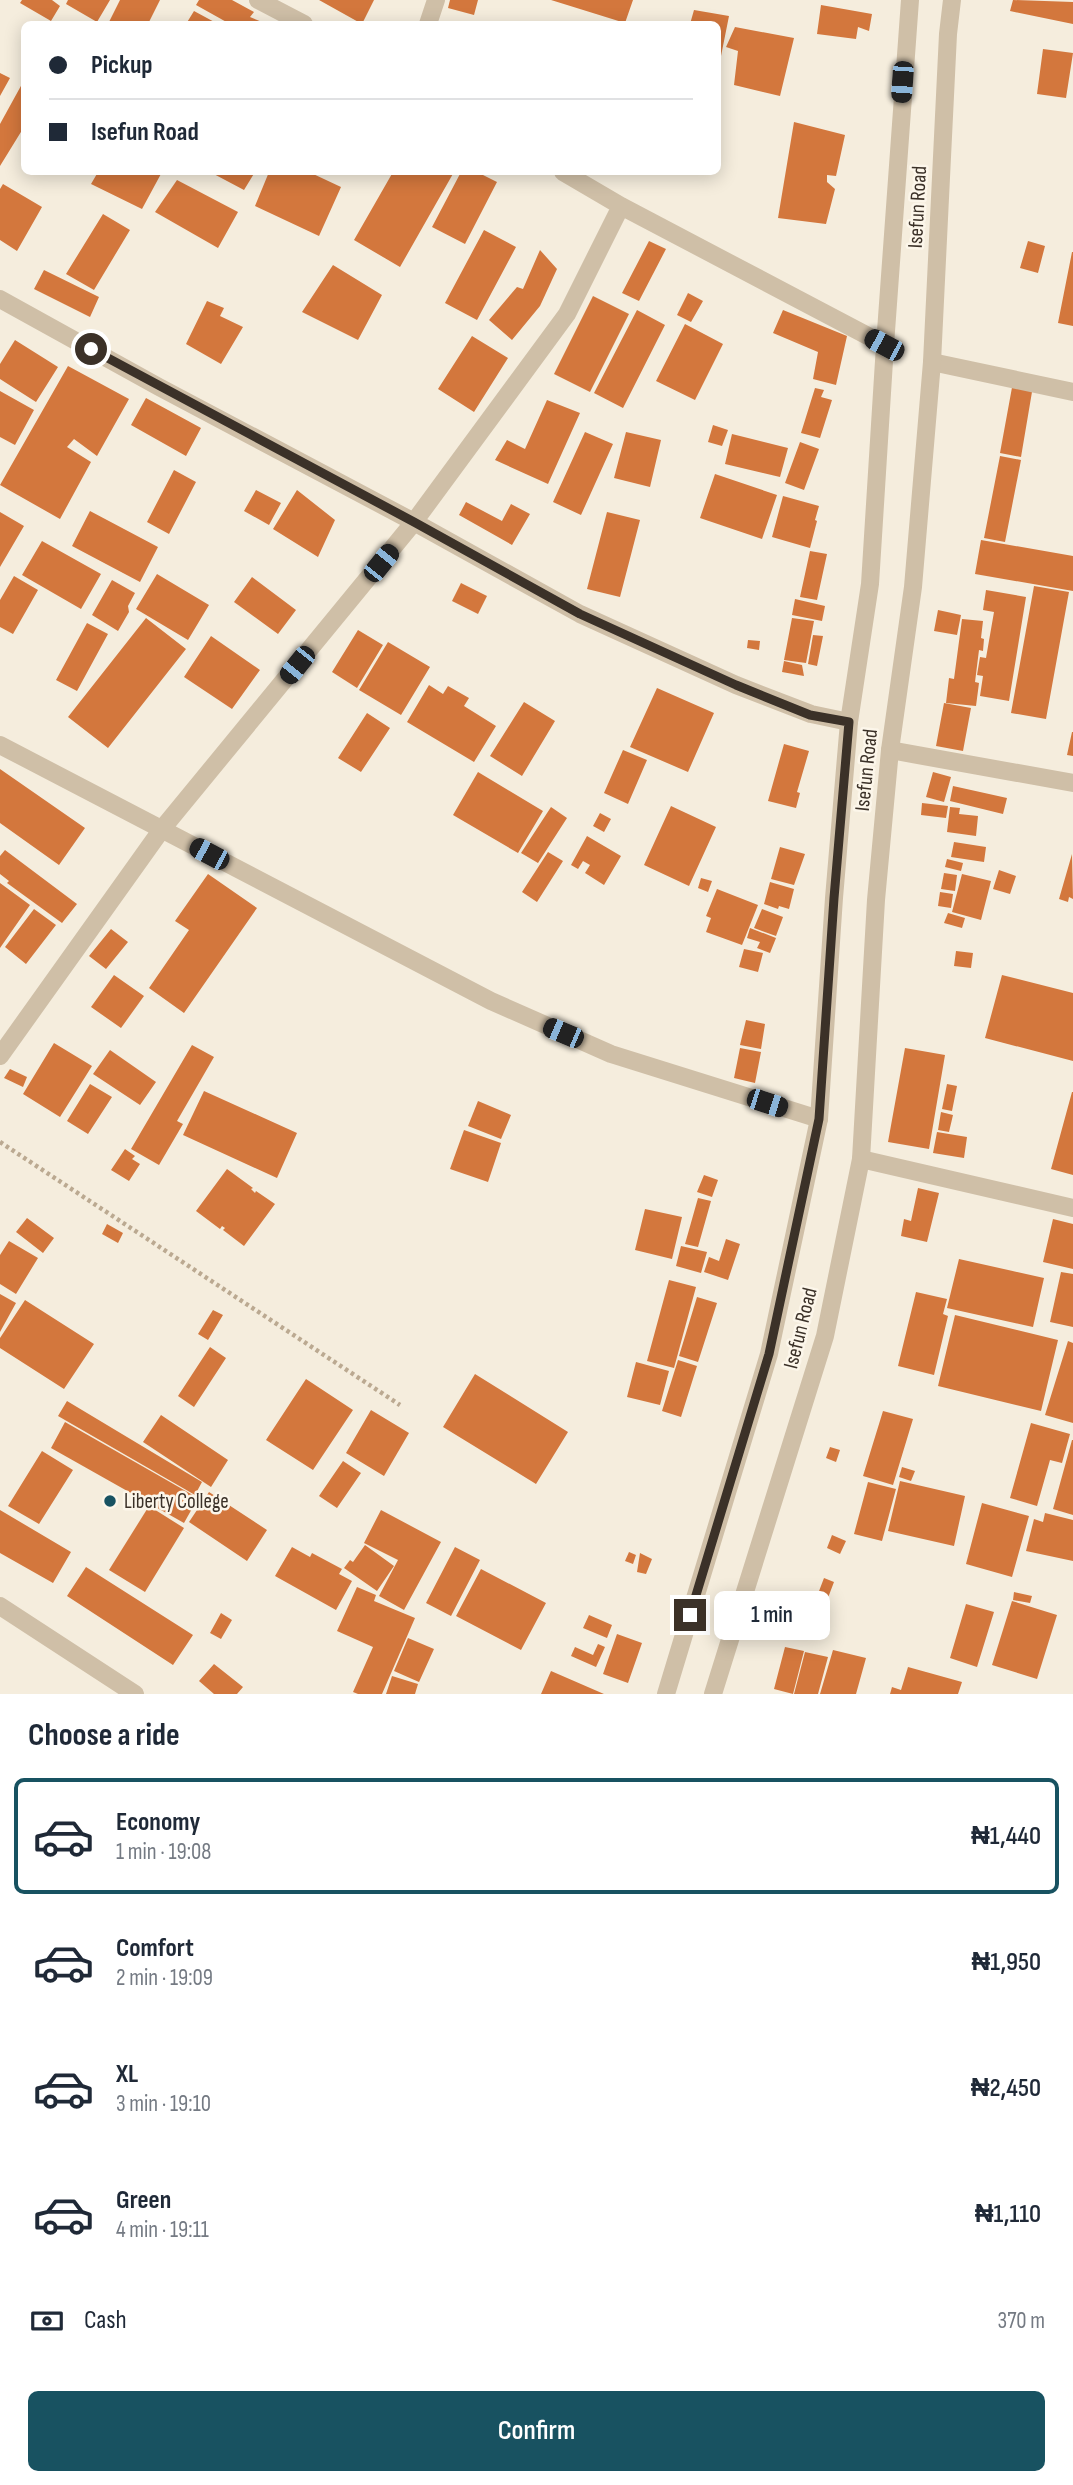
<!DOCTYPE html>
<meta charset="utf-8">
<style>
body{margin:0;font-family:"Sofia Sans Condensed",sans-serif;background:#f2f2f3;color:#1f2937;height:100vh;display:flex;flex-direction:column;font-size:26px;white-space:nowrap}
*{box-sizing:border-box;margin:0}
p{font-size:23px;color:#747a83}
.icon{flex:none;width:38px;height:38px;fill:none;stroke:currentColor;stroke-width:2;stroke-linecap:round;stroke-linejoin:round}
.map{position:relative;height:1694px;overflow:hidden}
.drawer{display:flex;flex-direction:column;background:#fff;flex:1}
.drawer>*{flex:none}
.hud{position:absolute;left:21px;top:21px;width:700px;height:154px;border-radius:10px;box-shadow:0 4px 18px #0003;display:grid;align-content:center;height:154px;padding:0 28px;background:#fff}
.end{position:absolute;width:32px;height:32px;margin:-16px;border:9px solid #3b3128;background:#fff;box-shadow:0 0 0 4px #fff}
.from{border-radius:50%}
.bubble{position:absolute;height:49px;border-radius:10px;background:#fff;box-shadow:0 4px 18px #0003;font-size:23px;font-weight:600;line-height:49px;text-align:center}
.car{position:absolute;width:21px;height:42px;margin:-21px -10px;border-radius:9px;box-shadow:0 0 5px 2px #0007;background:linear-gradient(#222 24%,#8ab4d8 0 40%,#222 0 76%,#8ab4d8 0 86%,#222 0)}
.hud b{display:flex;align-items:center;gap:24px;height:66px;font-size:26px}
.hud b+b{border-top:2px solid #e0e1e3}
.hud i{width:18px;height:18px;background:#1f2937}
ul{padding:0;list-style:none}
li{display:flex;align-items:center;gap:21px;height:116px;margin:0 14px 10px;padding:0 14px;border:4px solid transparent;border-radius:10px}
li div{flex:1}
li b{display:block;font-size:26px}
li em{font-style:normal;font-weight:600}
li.selected{border-color:#185261}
li>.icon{width:63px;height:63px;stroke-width:1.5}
h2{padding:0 28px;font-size:32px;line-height:84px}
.pay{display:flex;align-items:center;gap:18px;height:77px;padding:0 28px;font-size:26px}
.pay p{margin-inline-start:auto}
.cta{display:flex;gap:14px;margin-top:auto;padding:14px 28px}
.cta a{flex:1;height:80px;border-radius:10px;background:#185261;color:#fff;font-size:28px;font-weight:600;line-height:80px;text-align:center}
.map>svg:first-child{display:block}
.building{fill:#d3773d}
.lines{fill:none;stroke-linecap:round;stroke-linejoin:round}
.path{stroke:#bba991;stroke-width:4.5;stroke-dasharray:3.5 3.5;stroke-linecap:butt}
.minor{stroke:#cfbfa7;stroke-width:18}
.tertiary{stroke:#cfbfa7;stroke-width:18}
.route{stroke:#3b3128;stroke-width:9}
.poi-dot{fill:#185261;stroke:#fcf6ea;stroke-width:2.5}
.labels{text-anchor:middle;stroke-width:5;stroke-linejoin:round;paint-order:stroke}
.street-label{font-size:21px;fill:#3b3128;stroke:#fcf6ea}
.poi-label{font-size:21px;fill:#3b3128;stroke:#fcf6ea;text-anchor:start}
</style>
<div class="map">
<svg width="1073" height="1694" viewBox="0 0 1073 1694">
<rect width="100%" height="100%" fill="#f5eddd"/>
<path class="building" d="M22,0H52L60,6L51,21L20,3Z
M68,0H110L97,22L66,4Z
M120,0H160L148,24H108Z
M199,0H232L254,12L250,17L267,24H230L196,5Z
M319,0H374L362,24Z
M450,0H478L474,15L448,8Z
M551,0H633L625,23Z
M1013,0L1073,2V24L1010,11Z
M821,5L872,14L869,31L858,27L856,39L817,34Z
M694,10L729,16L719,66L718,24H690Z
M194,11L218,24H186Z
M735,27L794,38L780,96L734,85L738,51L726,47Z
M1043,49L1073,53L1066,98L1037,94Z
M0,73L10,78L0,96Z
M22,84L24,85V127L0,166V124Z
M794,122L845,135L836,176L827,175V182L835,189L826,224L778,218Z
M98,172H162L142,209L91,184Z
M210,172H255L244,190Z
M269,172H309L341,187L319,236L255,206Z
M393,172H454L400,267L354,240Z
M461,172H477L497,182L465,244L432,227Z
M177,180L238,212L218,248L155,212Z
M3,184L42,207L17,251L0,240V189Z
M103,214L130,230L94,290L66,274Z
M484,230L516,247L477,320L445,303Z
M649,241L666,249L639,301L622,293Z
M1028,241L1045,246L1038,273L1020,268Z
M540,250L557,269L540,306L512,340L489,320L517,287L523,289Z
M1072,252H1073V326L1058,323Z
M333,265L382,295L358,340L302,312Z
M44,270L99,297L90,317L34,289Z
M688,293L703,301L691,322L677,315Z
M593,296L629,314L590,392L554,374Z
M207,301L224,308L220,316L243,327L221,364L186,344Z
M637,310L665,325L623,408L594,393Z
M783,310L847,336L836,385L813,379L818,352L773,333Z
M685,324L723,344L695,400L656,381Z
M472,336L508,358L474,412L438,389Z
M15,340L58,367L36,402L0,379V364Z
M68,366L129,399L97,456L74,439L67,447L91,462L60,519L0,485Z
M1013,382L1033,386L1021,457L1000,453Z
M815,388L824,390L821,397L832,400L820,438L801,433Z
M0,391L34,410L15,445L0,437Z
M146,398L201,428L186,456L131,425Z
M547,400L580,413L548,484L495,460L507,440L525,449Z
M713,425L728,430L722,446L708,442Z
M585,432L613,444L581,515L553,502Z
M626,432L661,440L650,487L614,478Z
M732,434L788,448L780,477L725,464Z
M800,442L819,449L804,490L785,483Z
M1000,456L1021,460L1005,542L984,538Z
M174,470L196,482L169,534L147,522Z
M715,474L777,495L762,539L700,518Z
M256,490L281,503L269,525L244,511Z
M297,490L335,520L318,557L273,529Z
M783,496L819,506L815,520L817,521L810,548L772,537Z
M466,502L502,521L511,504L530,514L512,545L459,515Z
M90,511L158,547L140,582L72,546Z
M0,512L24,526L0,567Z
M607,512L640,520L620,597L587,589Z
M981,540L1073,556V591L975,574Z
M42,541L101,574L81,609L22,575Z
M810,551L827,554L817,600L800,597Z
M157,574L209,605L188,640L136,609Z
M14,576L38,590L13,634L0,627V600Z
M252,577L296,610L278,634L234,602Z
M112,580L135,593L128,606L129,612L118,631L92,615Z
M461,583L487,596L478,614L452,601Z
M1034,586L1069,592L1046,719L1011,713Z
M986,590L1026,597L1009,701L980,696L983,676L977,675L980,657L986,658L994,612L983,610Z
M795,599L825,606L822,621L792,615Z
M938,610L961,615L957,635L934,631Z
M146,618L186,649L108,748L68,717Z
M792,618L814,621L806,663L784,660Z
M962,619L983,621L981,638L984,639L983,651L979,650L975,682L979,683L976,706L946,703L949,678L954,679Z
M87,623L108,634L77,691L56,680Z
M358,630L383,645L357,688L332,672Z
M813,635L823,636L817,666L808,664Z
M211,636L260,670L232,709L184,677Z
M748,640L760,641L759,650L747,648Z
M388,642L430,667L401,715L359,690Z
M784,661L802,665L804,676L782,672Z
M429,685L443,694L448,686L469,698L464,706L496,726L474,762L407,722Z
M657,688L714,713L688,772L630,747Z
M524,702L555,721L522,776L490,756Z
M944,703L971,708L963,751L936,746Z
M367,713L390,728L361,772L338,758Z
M1072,732H1073V756L1067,755Z
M784,744L809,751L797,792L800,793L796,808L768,801Z
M623,750L647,760L628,804L604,793Z
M0,769L85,828L59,865L0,823Z
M478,772L543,811L518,853L453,815Z
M933,772L951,777L944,802L926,797Z
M953,786L1007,798L1003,814L950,801Z
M922,803L948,806L946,818L921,815Z
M671,806L716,827L689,886L644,865Z
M551,807L567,818L538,863L521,853Z
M950,807L960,808L959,814L978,816L976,836L947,832Z
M600,813L611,819L604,832L593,826Z
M587,836L621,856L604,885L585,873L590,865L583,861L578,869L571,865Z
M954,842L986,847L984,862L951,857Z
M780,847L805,854L794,885L771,879Z
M5,850L77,904L62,923L7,883L9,881L0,874V856Z
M548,852L563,861L537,902L522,892Z
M1072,854L1073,899L1069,897L1068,902L1059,899Z
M947,859L963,863L961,871L945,867Z
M999,870L1016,876L1010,894L993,889Z
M944,873L957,875L955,891L941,889Z
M208,874L257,908L184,1013L149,988L189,930L175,921Z
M962,874L991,881L981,920L952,912Z
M701,878L712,881L708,892L698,888Z
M770,882L794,889L789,909L779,906L778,909L764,904Z
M0,883L30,905L0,948Z
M717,889L758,905L742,945L706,932L711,918L706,916Z
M940,892L953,894L951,908L938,906Z
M34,909L56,925L26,964L5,947Z
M762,909L783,917L776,936L754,928Z
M948,913L965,918L962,928L944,923Z
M750,928L776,938L770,953L757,948L760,942L747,938Z
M111,929L128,942L106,969L89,956Z
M744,949L763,953L758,972L739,967Z
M956,951L973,953L971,968L954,966Z
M114,975L144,996L121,1028L91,1007Z
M1002,975L1073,993V1061L985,1038Z
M746,1020L765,1024L761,1049L740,1045Z
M54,1043L92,1066L60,1117L23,1094Z
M192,1045L214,1057L177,1121L183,1124L159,1165L131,1149Z
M740,1048L761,1052L755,1083L734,1078Z
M905,1048L945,1055L929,1149L888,1142Z
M110,1050L156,1082L140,1105L93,1074Z
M10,1069L27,1077L23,1087L4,1078Z
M90,1084L112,1097L88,1134L67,1121Z
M947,1084L957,1086L952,1111L942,1109Z
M204,1091L297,1133L277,1178L183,1135Z
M1072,1092H1073V1175L1051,1169Z
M478,1101L511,1115L501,1139L468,1126Z
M941,1112L953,1115L949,1132L938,1130Z
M464,1130L501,1143L488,1182L450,1169Z
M937,1132L967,1137L964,1158L933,1153Z
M125,1149L135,1156L132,1159L140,1164L129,1181L111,1170Z
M227,1169L253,1188L251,1189L255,1193L256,1191L275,1204L244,1246L223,1230L225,1228L222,1226L220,1229L196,1211Z
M704,1175L718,1180L712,1197L697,1192Z
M918,1188L939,1193L927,1242L901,1236L904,1219L911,1221Z
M698,1198L711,1201L698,1247L685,1244Z
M645,1209L682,1217L672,1259L635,1250Z
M27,1218L54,1238L43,1253L16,1232Z
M1053,1219L1073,1224V1269L1043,1262Z
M107,1224L123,1233L118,1243L102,1234Z
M726,1239L740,1244L728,1280L704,1272L709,1257L719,1261Z
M9,1241L38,1258L16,1294L0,1284V1255Z
M681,1246L707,1252L701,1273L676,1266Z
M959,1259L1044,1278L1033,1327L947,1308Z
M1061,1272L1073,1274V1327L1050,1322Z
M669,1280L696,1287L674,1368L647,1361Z
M916,1292L947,1299L943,1314L948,1316L934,1375L898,1366Z
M0,1294L16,1303L0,1332Z
M697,1297L717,1303L698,1362L679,1356Z
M25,1300L94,1344L64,1389L0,1348V1338Z
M213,1310L223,1315L208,1340L198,1334Z
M955,1315L1058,1340L1041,1411L938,1386Z
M1068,1341L1073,1343V1423L1045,1415Z
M210,1347L226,1358L194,1407L178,1396Z
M678,1360L697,1366L681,1417L662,1411Z
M636,1362L669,1371L660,1405L627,1397Z
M475,1374L568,1432L536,1484L443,1427Z
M306,1379L353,1410L313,1470L266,1440Z
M67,1401L202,1482L195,1495L58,1416Z
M371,1410L409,1433L384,1476L346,1453Z
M883,1411L913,1419L893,1485L863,1476Z
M161,1415L228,1460L211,1487L143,1442Z
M65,1422L198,1498L184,1523L51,1448Z
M1031,1423L1070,1434L1062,1463L1050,1460L1037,1506L1010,1498Z
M1072,1440H1073V1515L1053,1509Z
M830,1447L840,1450L836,1462L826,1458Z
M42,1451L73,1470L39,1524L8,1506Z
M343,1461L361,1473L337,1508L319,1496Z
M902,1467L915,1471L911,1481L899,1477Z
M900,1481L965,1496L954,1546L888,1531Z
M868,1482L896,1489L882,1541L854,1534Z
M209,1492L267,1530L247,1561L189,1522Z
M982,1503L1029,1516L1012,1577L966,1564Z
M149,1506L184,1528L145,1592L109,1570Z
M0,1510L71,1552L53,1583L0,1553Z
M381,1510L441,1542L404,1610L379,1596L398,1560L364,1543Z
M1045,1513L1073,1520V1561L1026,1551L1034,1519L1043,1522Z
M832,1535L846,1541L840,1554L827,1548Z
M365,1545L394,1566L377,1591L344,1568L350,1560L353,1562Z
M292,1547L310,1557L312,1553L342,1569L339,1574L352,1581L336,1610L275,1576Z
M455,1547L480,1560L451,1616L426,1603Z
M629,1552L636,1555L633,1564L625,1561Z
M640,1553L652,1559L646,1574L637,1572Z
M86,1567L193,1635L173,1665L67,1596Z
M481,1569L546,1603L521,1650L456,1616Z
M824,1578L834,1582L826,1603L816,1599Z
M357,1587L376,1595L374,1601L415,1618L382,1694H358L353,1692L373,1647L337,1631Z
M1014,1592L1032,1596L1030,1603L1013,1600Z
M1012,1601L1057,1615L1037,1679L992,1665Z
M966,1604L994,1612L977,1667L950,1658Z
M221,1613L232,1620L221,1639L210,1633Z
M589,1615L612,1625L607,1638L583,1628Z
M617,1634L642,1643L628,1683L603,1674Z
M408,1638L434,1649L419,1682L394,1671Z
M598,1644L605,1647L596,1667L571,1656L575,1647L593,1655Z
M785,1647L804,1651L793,1694L774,1689Z
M833,1650L866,1658L856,1694H820Z
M805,1652L828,1657L818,1694H794Z
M214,1664L243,1687L237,1694H214L199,1681Z
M908,1667L962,1682L958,1694H890L892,1687L901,1690Z
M551,1671L604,1694H541Z
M392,1676L418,1684L415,1694H386Z"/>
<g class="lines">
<path class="path" d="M0,1142L400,1405"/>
<path class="minor" d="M258,0L304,24
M428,24L436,0
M563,172L621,206L885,345
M0,299L159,387L414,522L580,614L736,685L811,714L849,722
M932,362L1073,392
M0,745L491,1001L611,1054L819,1119
M890,750L1073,783
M0,1056L162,829L414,522L567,314L621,206
M861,1159L1073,1208
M0,1606L135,1694"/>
<path class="tertiary" d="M666,1694L769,1354L819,1119L834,898L849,722L870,584L885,345L910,0
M713,1694L825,1336L861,1159L876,900L890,750L913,587L932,362L948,34L952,0"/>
</g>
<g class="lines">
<path class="route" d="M91,349L414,522L580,614L736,685L810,715L849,722L834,898L819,1119L769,1354L690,1615"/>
</g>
<circle class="poi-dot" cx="110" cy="1501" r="7"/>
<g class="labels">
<g class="street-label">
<text transform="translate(917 207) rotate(-87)" y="7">Isefun Road</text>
<text transform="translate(866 770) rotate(-84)" y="7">Isefun Road</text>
<text transform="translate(800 1328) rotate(-76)" y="7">Isefun Road</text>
</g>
<g class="poi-label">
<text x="124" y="1508">Liberty College</text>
</g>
</g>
</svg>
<i class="end from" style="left:91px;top:349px"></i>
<i class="end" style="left:690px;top:1615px"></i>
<div class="bubble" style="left:714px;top:1591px;width:116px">1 min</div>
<i class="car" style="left:902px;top:82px;rotate:184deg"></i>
<i class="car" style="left:884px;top:345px;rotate:298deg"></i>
<i class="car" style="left:381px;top:563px;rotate:39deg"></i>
<i class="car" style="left:297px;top:665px;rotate:219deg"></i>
<i class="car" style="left:209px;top:854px;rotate:298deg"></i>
<i class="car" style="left:563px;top:1033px;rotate:293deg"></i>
<i class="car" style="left:767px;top:1103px;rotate:108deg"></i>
<div class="hud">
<b><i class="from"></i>Pickup</b>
<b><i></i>Isefun Road</b>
</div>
</div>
<section class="drawer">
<h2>Choose a ride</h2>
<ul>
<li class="selected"><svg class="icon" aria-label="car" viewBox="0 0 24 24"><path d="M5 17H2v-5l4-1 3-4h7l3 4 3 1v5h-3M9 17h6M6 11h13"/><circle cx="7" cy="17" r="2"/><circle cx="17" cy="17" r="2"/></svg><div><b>Economy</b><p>1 min · 19:08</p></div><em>₦1,440</em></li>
<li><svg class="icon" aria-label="car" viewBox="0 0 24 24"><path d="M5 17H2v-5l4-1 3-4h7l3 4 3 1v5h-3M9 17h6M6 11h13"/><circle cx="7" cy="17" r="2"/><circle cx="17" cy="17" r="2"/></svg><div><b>Comfort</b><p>2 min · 19:09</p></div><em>₦1,950</em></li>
<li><svg class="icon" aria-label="car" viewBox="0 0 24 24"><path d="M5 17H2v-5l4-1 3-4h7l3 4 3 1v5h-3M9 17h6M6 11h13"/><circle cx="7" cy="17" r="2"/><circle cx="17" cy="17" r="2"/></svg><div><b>XL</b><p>3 min · 19:10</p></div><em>₦2,450</em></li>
<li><svg class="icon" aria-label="car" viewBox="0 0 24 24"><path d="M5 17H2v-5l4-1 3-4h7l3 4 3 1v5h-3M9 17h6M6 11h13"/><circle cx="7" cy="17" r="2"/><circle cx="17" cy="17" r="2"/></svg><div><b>Green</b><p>4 min · 19:11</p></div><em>₦1,110</em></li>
</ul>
<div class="pay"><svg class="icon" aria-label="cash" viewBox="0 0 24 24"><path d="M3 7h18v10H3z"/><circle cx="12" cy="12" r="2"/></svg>Cash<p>370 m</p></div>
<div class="cta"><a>Confirm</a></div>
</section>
